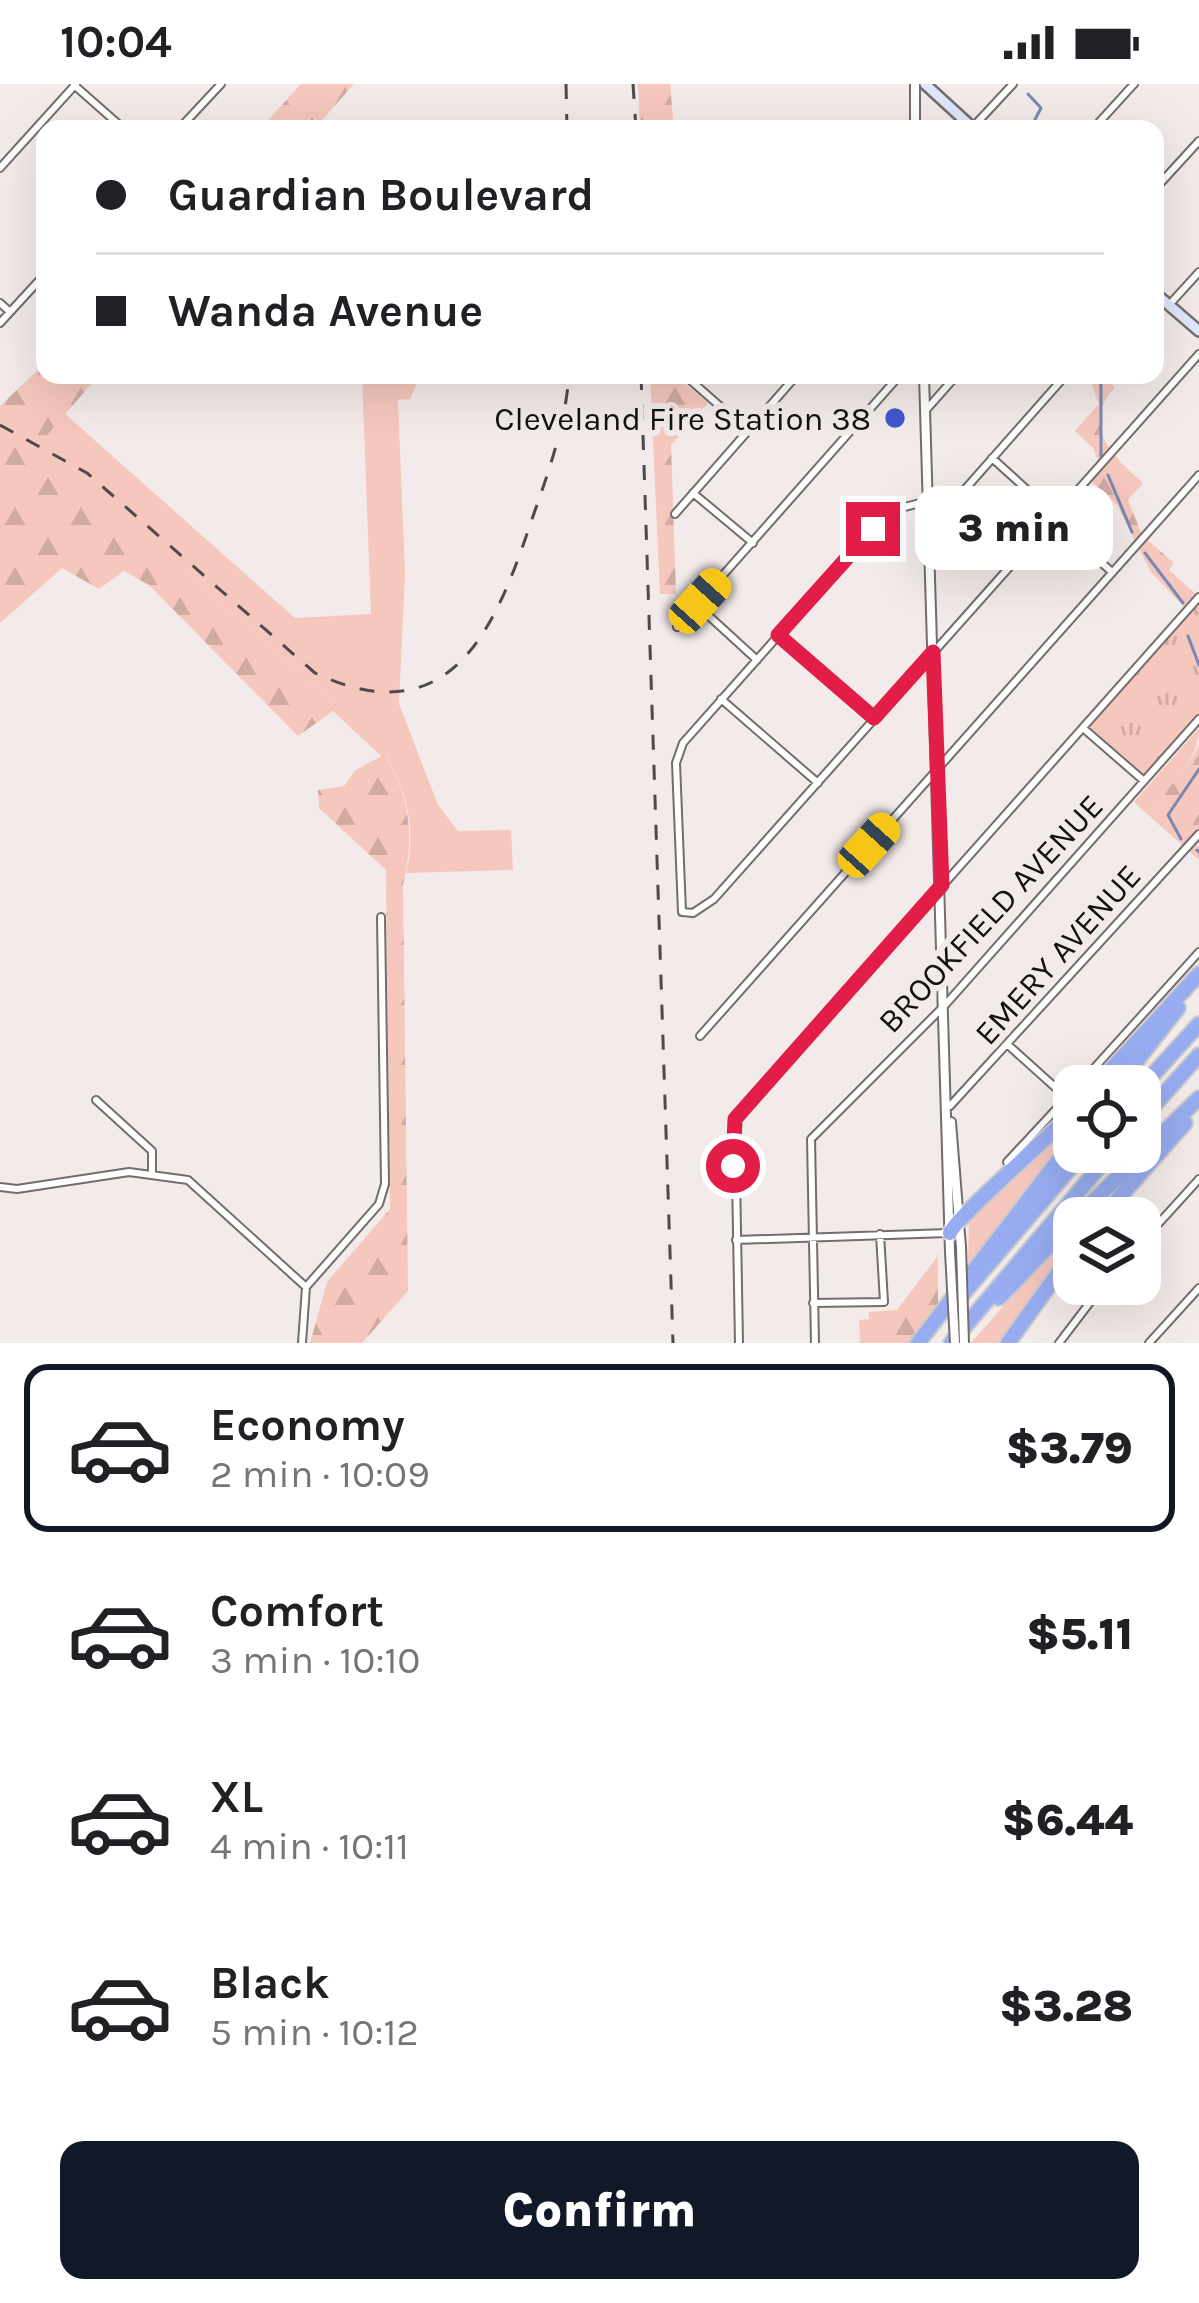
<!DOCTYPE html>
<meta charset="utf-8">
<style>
body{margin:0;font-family:Karla,sans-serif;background:#f2f2f2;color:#202124;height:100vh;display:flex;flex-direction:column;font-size:45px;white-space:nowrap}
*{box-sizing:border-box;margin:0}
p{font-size:39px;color:#757577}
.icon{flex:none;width:66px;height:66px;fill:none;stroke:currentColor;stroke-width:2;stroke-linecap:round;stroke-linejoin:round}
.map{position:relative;height:1259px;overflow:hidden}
.drawer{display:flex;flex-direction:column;background:#fff;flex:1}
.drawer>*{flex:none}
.top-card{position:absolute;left:36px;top:36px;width:1128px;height:264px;border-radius:24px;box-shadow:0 12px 48px #0002;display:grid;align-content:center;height:264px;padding:0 60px;background:#fff}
.tools{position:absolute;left:1053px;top:981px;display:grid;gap:24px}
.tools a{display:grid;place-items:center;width:108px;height:108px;border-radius:24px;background:#fff;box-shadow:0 12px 48px #0002;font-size:60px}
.end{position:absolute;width:54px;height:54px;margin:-27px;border:15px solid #e11d48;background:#fff;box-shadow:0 0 0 6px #fff}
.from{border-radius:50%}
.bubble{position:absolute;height:84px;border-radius:24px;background:#fff;box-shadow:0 12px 48px #0002;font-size:39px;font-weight:800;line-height:84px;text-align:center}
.car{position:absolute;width:36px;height:72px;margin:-36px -18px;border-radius:15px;box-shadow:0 0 9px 3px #0007;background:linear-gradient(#f5c518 24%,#345 0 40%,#f5c518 0 76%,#345 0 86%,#f5c518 0)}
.top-card b{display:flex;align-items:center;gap:42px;height:114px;font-size:45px}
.top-card b+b{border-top:3px solid #e0e0e0}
.top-card i{width:30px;height:30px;background:#202124}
ul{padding:21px 0 0;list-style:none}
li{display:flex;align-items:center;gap:36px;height:168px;margin:0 24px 18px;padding:0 36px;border:6px solid transparent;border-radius:24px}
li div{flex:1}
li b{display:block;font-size:45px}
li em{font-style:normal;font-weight:800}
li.active{border-color:#111827}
li>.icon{width:108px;height:108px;stroke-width:1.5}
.button{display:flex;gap:24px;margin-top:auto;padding:24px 60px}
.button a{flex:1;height:138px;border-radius:24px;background:#111827;color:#fff;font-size:48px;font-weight:800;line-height:138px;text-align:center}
.status{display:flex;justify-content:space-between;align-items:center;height:84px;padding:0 60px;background:#fff;direction:ltr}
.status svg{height:33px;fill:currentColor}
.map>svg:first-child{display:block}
.grass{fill:#f5c7bd}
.forest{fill:url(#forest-firs)}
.park{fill:url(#park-tufts)}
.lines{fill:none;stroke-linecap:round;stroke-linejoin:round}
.stream{stroke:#7b88b3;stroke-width:3}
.minor-casing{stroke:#736d6b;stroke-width:10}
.tertiary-casing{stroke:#736d6b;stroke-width:12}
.secondary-casing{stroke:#736d6b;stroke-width:14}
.motorway-casing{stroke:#cbcbcb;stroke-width:18}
.minor{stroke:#fff;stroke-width:6}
.tertiary{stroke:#fff;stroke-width:8}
.secondary{stroke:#e0e6fb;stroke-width:9}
.motorway{stroke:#98adf1;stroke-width:14}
.rail{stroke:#4e4a4a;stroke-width:3;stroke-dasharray:15 15;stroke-linecap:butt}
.tertiary-bridge-casing{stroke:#736d6b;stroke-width:12;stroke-linecap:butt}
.tertiary-bridge{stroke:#fff;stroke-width:8}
.route{stroke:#e11d48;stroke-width:15}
.poi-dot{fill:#4258cc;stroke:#f3ebe9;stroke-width:4.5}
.labels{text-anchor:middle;stroke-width:12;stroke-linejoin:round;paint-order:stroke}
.poi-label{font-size:33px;fill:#141111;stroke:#f3ebe9;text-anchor:end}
.street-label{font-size:33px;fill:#141111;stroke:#f3ebe9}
</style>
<div class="status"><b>10:04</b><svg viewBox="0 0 49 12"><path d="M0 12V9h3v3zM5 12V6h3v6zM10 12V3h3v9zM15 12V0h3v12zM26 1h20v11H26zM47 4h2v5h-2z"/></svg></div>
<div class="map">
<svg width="1199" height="1259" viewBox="0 0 1199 1259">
<defs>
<pattern id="forest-firs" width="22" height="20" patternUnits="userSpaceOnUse" patternTransform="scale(3)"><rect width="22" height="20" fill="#f5c7bd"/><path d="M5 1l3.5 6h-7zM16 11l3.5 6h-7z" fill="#d1aaa1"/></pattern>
<pattern id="park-tufts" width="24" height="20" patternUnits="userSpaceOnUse" patternTransform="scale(3)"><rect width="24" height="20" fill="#f5c7bd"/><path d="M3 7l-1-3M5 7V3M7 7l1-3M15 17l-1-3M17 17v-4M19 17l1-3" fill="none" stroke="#d1aaa1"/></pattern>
</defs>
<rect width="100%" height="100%" fill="#f3ebe9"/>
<path class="grass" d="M362,291H420L410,315L398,316L405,489L399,620L438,721L458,747L511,746L513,786L406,789C417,746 407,709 386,671L381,672L333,627L338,622L40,358L65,330L295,534L371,530Z
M1199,644C1199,685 1159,700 1155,737L1134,718Z
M1074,1032V1049L968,1183L969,1134Z
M1074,1142V1160L1005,1259H971Z"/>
<path class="forest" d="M301,0H354L314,45H260Z
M638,0H670L674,45H640Z
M45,279V291H99L41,358L339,623L298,652L149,501L124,487L99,505L62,484L0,539V322Z
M650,291H683L685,300L708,319L671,361L676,510H660Z
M1088,291H1102L1115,303C1080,343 1112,371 1143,399L1128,416L1142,451L1174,479L1169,486L1197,511L1185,524L1151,488L1117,421L1092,398L1102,386L1093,364L1075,347L1099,320Z
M1199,660V746L1191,755L1199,763V776L1155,737C1158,707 1188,688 1199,660Z
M385,670C410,715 415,752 403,801L408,1207L362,1259H310L327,1198L390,1125L386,786L319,724L318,706L344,702L356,686Z
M938,1172V1221L910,1259H860L859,1236L869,1235V1228L897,1226Z"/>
<path class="park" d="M1199,520V631L1144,694L1088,644Z"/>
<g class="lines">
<path class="stream" d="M1028,10L1041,24L1030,45
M1094,291L1101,301V372
M1108,391L1132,448
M1145,469L1183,519
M1188,552L1199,581
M1181,755L1168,731L1199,685
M1197,766L1199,768"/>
<g class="minor-casing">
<path id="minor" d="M74,1L124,45
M972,44L1013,0
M179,45L221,0
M1093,45L1134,0
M0,84L76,0
M1155,105L1199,57
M0,219L10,228
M1169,221L1199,188
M0,239L45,190
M693,291L689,295L747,346
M926,326L957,291
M992,374L1056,432
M693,409L753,459
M928,417L889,427L683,659L676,679L682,828L693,829L714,815L1199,270
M675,430L797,291
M1053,436L1112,488
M929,446L1066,291
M698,522L757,576
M677,543L900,291
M778,551L874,634
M721,615L818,699
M1083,644L1144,697
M700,952L1199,391
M1007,960L1067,1014
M1078,1002L1199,868
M96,1016L152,1067V1088
M950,1022L1199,750
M1007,1078L1074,1006
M0,1103L17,1105L129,1088L188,1096L306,1203L302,1259
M736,1156L948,1149
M1140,1160L1199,1095
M306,1203L379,1120L385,1100L381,833
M813,1219L884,1218L880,1150
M739,1259L735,1035L1199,513
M815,1259L811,1055L946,920L1199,635
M1059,1259L1104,1200
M1149,1259L1199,1204"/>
</g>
<g class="tertiary-casing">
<path id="tertiary" d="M915,0V45
M924,291L950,1168
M951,1038L961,1163"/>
</g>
<g class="secondary-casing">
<path id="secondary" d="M925,0L974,45
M1155,209L1199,247"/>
</g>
<g class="motorway-casing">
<path id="motorway" d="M1096,1002L1199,890
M1117,1002L1178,924
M1140,1005L1199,940
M1140,1037L1199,971
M1076,1134L1199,1014
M1101,1134L1185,1039
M950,1149C954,1135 1054,1049 1074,1027
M963,1210L1084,1068
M999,1214L1074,1136
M918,1259L1074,1056
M951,1259L1112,1068
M1008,1259L1074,1167"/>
</g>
<use href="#minor" class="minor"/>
<use href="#tertiary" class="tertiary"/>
<use href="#secondary" class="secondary"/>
<use href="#motorway" class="motorway"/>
<path class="rail" d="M566,0L567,45
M633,0L636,45
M641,291L673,1259
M0,341L87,389L315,589C453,654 497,540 532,435C549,387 565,342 569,291"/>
<g class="tertiary-bridge-casing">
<path id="tertiary-bridge" d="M961,1163L964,1259
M950,1168L955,1259"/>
</g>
<use href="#tertiary-bridge" class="tertiary-bridge"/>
</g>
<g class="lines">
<path class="route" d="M733,1082L735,1035L942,801L933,568L874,634L778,551L873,445"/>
</g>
<circle class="poi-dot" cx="895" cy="334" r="12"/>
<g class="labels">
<g class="poi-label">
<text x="871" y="346">Cleveland Fire Station 38</text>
</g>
<g class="street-label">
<text transform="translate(990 829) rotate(-47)" y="12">BROOKFIELD AVENUE</text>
<text transform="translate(1057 870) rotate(-48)" y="12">EMERY AVENUE</text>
</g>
</g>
</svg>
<div class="tools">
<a><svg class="icon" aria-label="locate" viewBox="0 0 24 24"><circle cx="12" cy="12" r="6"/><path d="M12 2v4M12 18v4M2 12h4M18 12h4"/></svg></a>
<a><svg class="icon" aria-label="layers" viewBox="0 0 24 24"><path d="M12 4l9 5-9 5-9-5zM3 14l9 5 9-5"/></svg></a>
</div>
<i class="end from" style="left:733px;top:1082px"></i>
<i class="end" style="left:873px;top:445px"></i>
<div class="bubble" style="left:915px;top:402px;width:198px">3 min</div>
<i class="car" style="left:700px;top:517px;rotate:42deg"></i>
<i class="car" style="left:869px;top:761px;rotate:42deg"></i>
<div class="top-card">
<b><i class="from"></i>Guardian Boulevard</b>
<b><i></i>Wanda Avenue</b>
</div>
</div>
<section class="drawer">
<ul>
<li class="active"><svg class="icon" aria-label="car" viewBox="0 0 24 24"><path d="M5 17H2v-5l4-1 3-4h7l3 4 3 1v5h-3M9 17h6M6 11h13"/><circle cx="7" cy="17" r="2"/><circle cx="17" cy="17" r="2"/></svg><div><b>Economy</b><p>2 min · 10:09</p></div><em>$3.79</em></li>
<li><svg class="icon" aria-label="car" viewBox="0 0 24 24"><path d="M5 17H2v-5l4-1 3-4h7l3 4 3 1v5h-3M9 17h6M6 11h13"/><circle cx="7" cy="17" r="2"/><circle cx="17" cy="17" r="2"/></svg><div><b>Comfort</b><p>3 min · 10:10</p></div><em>$5.11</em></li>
<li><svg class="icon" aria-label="car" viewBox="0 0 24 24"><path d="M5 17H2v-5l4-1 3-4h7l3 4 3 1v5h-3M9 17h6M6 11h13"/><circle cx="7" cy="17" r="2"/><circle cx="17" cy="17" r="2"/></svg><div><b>XL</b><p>4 min · 10:11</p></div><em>$6.44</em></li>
<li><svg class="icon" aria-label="car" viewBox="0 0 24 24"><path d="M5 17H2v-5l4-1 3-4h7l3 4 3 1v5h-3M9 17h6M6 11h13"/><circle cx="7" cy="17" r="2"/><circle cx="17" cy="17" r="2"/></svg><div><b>Black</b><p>5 min · 10:12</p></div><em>$3.28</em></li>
</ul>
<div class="button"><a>Confirm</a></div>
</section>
